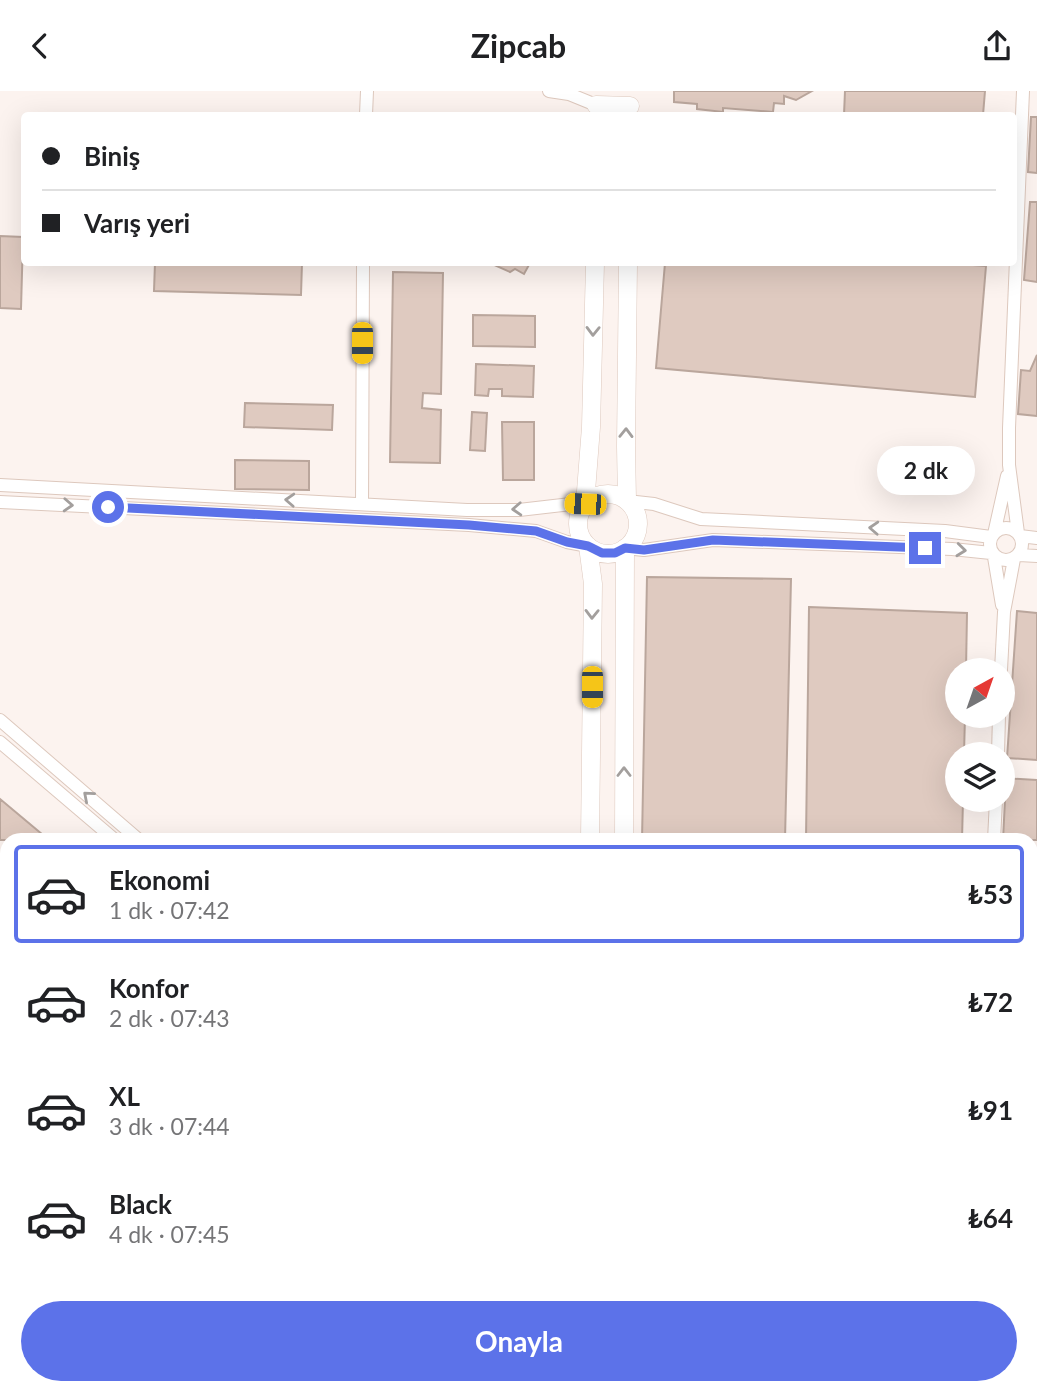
<!DOCTYPE html>
<html lang="tr">
<meta charset="utf-8">
<style>
body{margin:0;font-family:Lato,sans-serif;background:#f2f2f2;color:#202124;height:100vh;display:flex;flex-direction:column;font-size:26px;white-space:nowrap}
*{box-sizing:border-box;margin:0}
p{font-size:23px;color:#757577}
.icon{flex:none;width:38px;height:38px;fill:none;stroke:currentColor;stroke-width:2;stroke-linecap:round;stroke-linejoin:round}
.map{position:relative;flex:1;overflow:hidden}
.sheet{position:absolute;left:0px;top:742px;width:1038px;height:562px;display:flex;flex-direction:column;background:#fff;border-radius:21px 21px 0 0;box-shadow:0 7px 28px #0002}
.sheet>*{flex:none}
.banner{position:absolute;left:21px;top:21px;width:996px;height:154px;border-radius:7px;box-shadow:0 7px 28px #0002;display:grid;align-content:center;height:154px;padding:0 21px;background:#fff}
.needle{width:46px;rotate:40deg}
.controls{position:absolute;left:945px;top:567px;display:grid;gap:14px}
.controls a{display:grid;place-items:center;width:70px;height:70px;border-radius:50%;background:#fff;box-shadow:0 7px 28px #0002;font-size:35px}
.end{position:absolute;width:32px;height:32px;margin:-16px;border:9px solid #5c72e9;background:#fff;box-shadow:0 0 0 4px #fff}
.from{border-radius:50%}
.bubble{position:absolute;height:49px;border-radius:24px;background:#fff;box-shadow:0 7px 28px #0002;font-size:23px;font-weight:700;line-height:49px;text-align:center}
.car{position:absolute;width:21px;height:42px;margin:-21px -10px;border-radius:9px;box-shadow:0 0 5px 2px #0007;background:linear-gradient(#f5c518 24%,#345 0 40%,#f5c518 0 76%,#345 0 86%,#f5c518 0)}
.banner b{display:flex;align-items:center;gap:24px;height:66px;font-size:26px}
.banner b+b{border-top:2px solid #e0e0e0}
.banner i{width:18px;height:18px;background:#202124}
ul{padding:12px 0 0;list-style:none}
li{display:flex;align-items:center;gap:21px;height:98px;margin:0 14px 10px;padding:0 7px;border:4px solid transparent;border-radius:7px}
li div{flex:1}
li b{display:block;font-size:26px}
li em{font-style:normal;font-weight:700}
li.current{border-color:#5c72e9}
li>.icon{width:63px;height:63px;stroke-width:1.5}
.cta{display:flex;gap:14px;margin-top:auto;padding:14px 21px}
.cta a{flex:1;height:80px;border-radius:42px;background:#5c72e9;color:#fff;font-size:28px;font-weight:700;line-height:80px;text-align:center}
header{display:flex;justify-content:space-between;align-items:center;height:91px;padding:0 21px;background:#fff;font-size:32px;font-weight:700}
.map>svg:first-child{display:block}
.building{fill:#dfcac0;stroke:#baa69c;stroke-width:2}
.lines{fill:none;stroke-linecap:round;stroke-linejoin:round}
.street-casing{stroke:#ddc8bd;stroke-width:14}
.secondary-casing{stroke:#ddc8bd;stroke-width:19}
.street{stroke:#fff;stroke-width:12}
.secondary{stroke:#fff;stroke-width:18}
.oneway{stroke:#a39f9d}
.route{stroke:#5c72e9;stroke-width:9}
</style>
<header><svg class="icon" aria-label="back" viewBox="0 0 24 24"><path d="M15 5l-7 7 7 7"/></svg>Zipcab<svg class="icon" aria-label="share" viewBox="0 0 24 24"><path d="M12 15V3M7 8l5-5 5 5M5 13v7h14v-7"/></svg></header>
<div class="map">
<svg width="1037" height="1303" viewBox="0 0 1037 1303">
<rect width="100%" height="100%" fill="#fcf3ef"/>
<path class="building" d="M674,0H812L796,9L784,5V13L774,12L773,21L723,17V21L697,18V13L674,11Z
M845,0H985L983,24L890,23V24H844Z
M1031,26H1037V82L1028,81Z
M1030,111H1037V191L1024,189Z
M0,145L23,146L21,218L0,217Z
M155,172H302L301,204L154,200Z
M490,172H530L524,183L515,178L510,181Z
M665,172H945L986,175L975,306L656,277Z
M393,181L443,182L441,303L423,302L422,317L441,319L440,372L390,371Z
M473,224L535,225V256L473,255Z
M1037,264V325L1018,323L1021,279L1030,280Z
M476,273L534,275L533,306L502,305V298H489L488,305L475,304Z
M245,312L333,314L332,339L244,336Z
M472,321L487,322L485,360L470,359Z
M502,331H534V389H503Z
M235,369L309,370V399L235,398Z
M647,486L791,488L785,749H642Z
M809,516L967,522L966,579H957V625H965L964,663H957V709H963L962,749H806Z
M1017,520L1037,522V669L1007,667Z
M1003,687L1037,689V749H1003L1005,709L1003,704Z
M0,708L49,749H0Z"/>
<g class="lines">
<g class="street-casing">
<path id="street" d="M549,0L569,3L596,14
M366,24L367,0
M0,394L467,419H519L571,413H585
M627,410L654,413L701,428L945,440L991,446
M0,411L469,434L536,440L567,451L588,455
M362,413L363,172
M990 453a16 16 0 1 1 32 0a16 16 0 1 1-32 0Z
M1018,442L1009,374V337L1023,0
M994,443L1007,385
M1020,445L1037,447
M625,457L644,459L713,449L952,458L991,462
M1019,464L1037,465
M994,466L1002,514
M1001,579L1004,521L1014,468
M0,629L139,749
M0,651L115,749
M998,663L999,625
M994,749L996,709
M1031,886L1037,887
M1031,906H1037
M1031,1063L1037,1069
M0,1068L7,1076
M71,1303L78,1297"/>
</g>
<g class="secondary-casing">
<path id="secondary" d="M596,14L630,15
M578 433a30 30 0 1 1 60 0a30 30 0 1 1-60 0Z
M627,410L626,355L628,172
M585,413L591,336L595,172
M588,455L593,493L590,749
M624,749L625,457
M759,1297L766,1303
M813,1297L820,1303
M599,1303L607,1297"/>
</g>
<use href="#street" class="street"/>
<use href="#secondary" class="secondary"/>
</g>
<defs><path id="oneway-chevron" d="M-2-3.5L2.5 0L-2 3.5" fill="none" stroke-width="1.6" stroke-linecap="round" stroke-linejoin="round" transform="scale(1.75)"/></defs>
<g class="oneway">
<use href="#oneway-chevron" transform="translate(593 240) rotate(91)"/>
<use href="#oneway-chevron" transform="translate(626 342) rotate(-89)"/>
<use href="#oneway-chevron" transform="translate(290 409) rotate(-177)"/>
<use href="#oneway-chevron" transform="translate(68 414) rotate(3)"/>
<use href="#oneway-chevron" transform="translate(517 418) rotate(177)"/>
<use href="#oneway-chevron" transform="translate(874 437) rotate(-177)"/>
<use href="#oneway-chevron" transform="translate(961 459) rotate(6)"/>
<use href="#oneway-chevron" transform="translate(592 523) rotate(91)"/>
<use href="#oneway-chevron" transform="translate(624 681) rotate(-90)"/>
<use href="#oneway-chevron" transform="translate(88 705) rotate(-139)"/>
</g>
<g class="lines">
<path class="route" d="M108,416L469,434L536,440L567,451L588,455L602,462H615L625,457L644,459L713,449L925,457"/>
</g>
</svg>
<div class="controls">
<a><svg class="needle" viewBox="-14 -14 28 28"><path d="M0-13l5 13h-10z" fill="#e53935"/><path d="M0 13l5-13h-10z" fill="#757577"/></svg></a>
<a><svg class="icon" aria-label="layers" viewBox="0 0 24 24"><path d="M12 4l9 5-9 5-9-5zM3 14l9 5 9-5"/></svg></a>
</div>
<i class="end from" style="left:108px;top:416px"></i>
<i class="end" style="left:925px;top:457px"></i>
<div class="bubble" style="left:877px;top:355px;width:98px">2 dk</div>
<i class="car" style="left:362px;top:252px;rotate:180deg"></i>
<i class="car" style="left:585px;top:413px;rotate:272deg"></i>
<i class="car" style="left:592px;top:596px;rotate:180deg"></i>
<div class="banner">
<b><i class="from"></i>Biniş</b>
<b><i></i>Varış yeri</b>
</div>
<section class="sheet">
<ul>
<li class="current"><svg class="icon" aria-label="car" viewBox="0 0 24 24"><path d="M5 17H2v-5l4-1 3-4h7l3 4 3 1v5h-3M9 17h6M6 11h13"/><circle cx="7" cy="17" r="2"/><circle cx="17" cy="17" r="2"/></svg><div><b>Ekonomi</b><p>1 dk · 07:42</p></div><em>₺53</em></li>
<li><svg class="icon" aria-label="car" viewBox="0 0 24 24"><path d="M5 17H2v-5l4-1 3-4h7l3 4 3 1v5h-3M9 17h6M6 11h13"/><circle cx="7" cy="17" r="2"/><circle cx="17" cy="17" r="2"/></svg><div><b>Konfor</b><p>2 dk · 07:43</p></div><em>₺72</em></li>
<li><svg class="icon" aria-label="car" viewBox="0 0 24 24"><path d="M5 17H2v-5l4-1 3-4h7l3 4 3 1v5h-3M9 17h6M6 11h13"/><circle cx="7" cy="17" r="2"/><circle cx="17" cy="17" r="2"/></svg><div><b>XL</b><p>3 dk · 07:44</p></div><em>₺91</em></li>
<li><svg class="icon" aria-label="car" viewBox="0 0 24 24"><path d="M5 17H2v-5l4-1 3-4h7l3 4 3 1v5h-3M9 17h6M6 11h13"/><circle cx="7" cy="17" r="2"/><circle cx="17" cy="17" r="2"/></svg><div><b>Black</b><p>4 dk · 07:45</p></div><em>₺64</em></li>
</ul>
<div class="cta"><a>Onayla</a></div>
</section>
</div>
